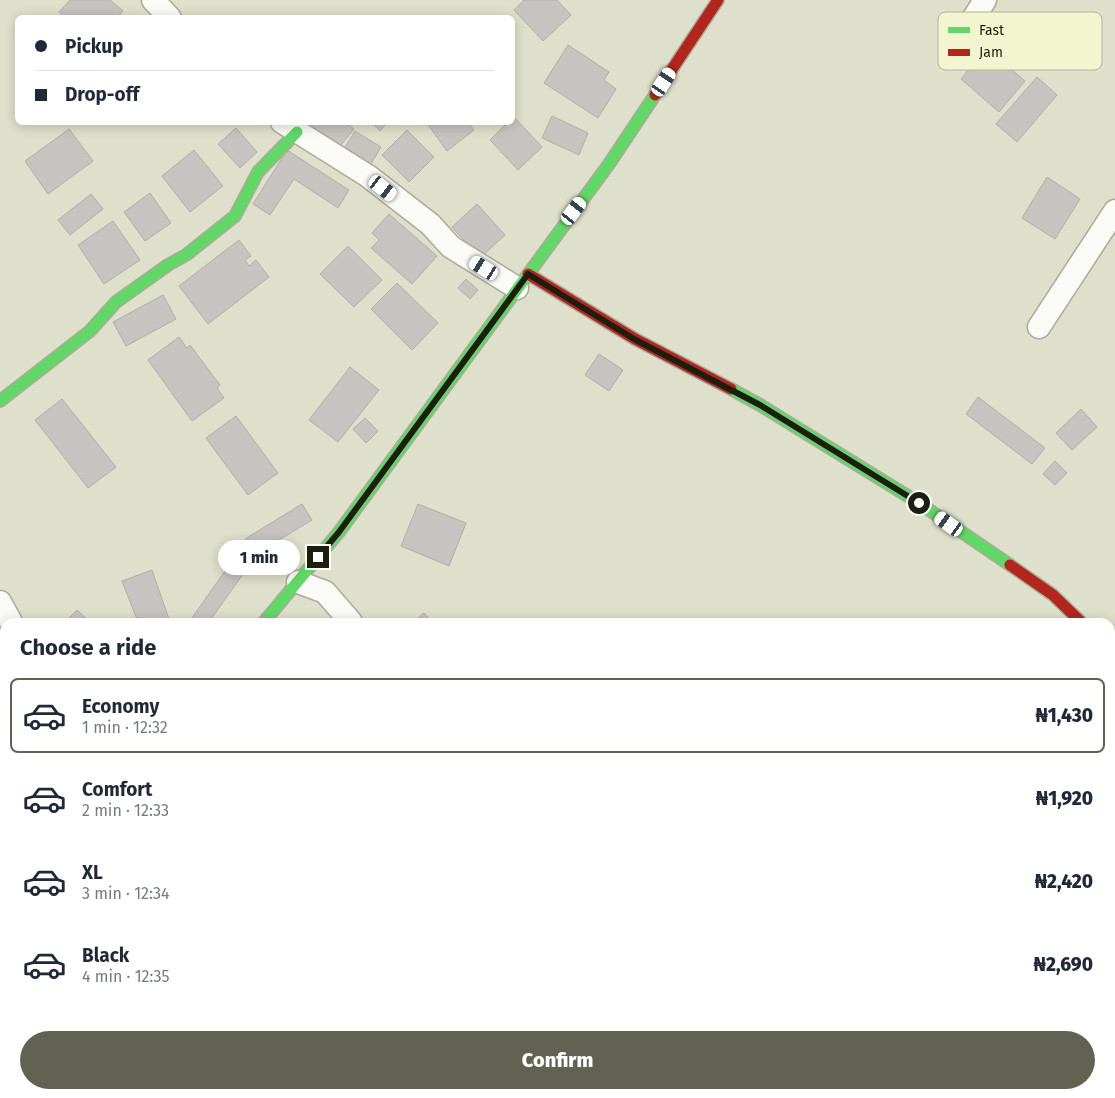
<!DOCTYPE html>
<meta charset="utf-8">
<style>
body{margin:0;font-family:"Fira Sans",sans-serif;background:#f2f2f3;color:#1f2937;height:100vh;display:flex;flex-direction:column;font-size:19px;white-space:nowrap}
*{box-sizing:border-box;margin:0}
p{font-size:16px;color:#747a83}
.icon{flex:none;width:28px;height:28px;fill:none;stroke:currentColor;stroke-width:2;stroke-linecap:round;stroke-linejoin:round}
.map{position:relative;flex:1;overflow:hidden}
.details{position:absolute;left:0px;top:618px;width:1115px;height:481px;display:flex;flex-direction:column;background:#fff;border-radius:15px 15px 0 0;box-shadow:0 2px 12px #0003}
.details>*{flex:none}
.banner{position:absolute;left:15px;top:15px;width:500px;height:110px;border-radius:8px;box-shadow:0 2px 12px #0003;display:grid;align-content:center;height:110px;padding:0 20px;background:#fff}
.end{position:absolute;width:22px;height:22px;margin:-11px;border:6px solid #1d1e10;background:#fff;box-shadow:0 0 0 2px #fff}
.from{border-radius:50%}
.bubble{position:absolute;height:35px;border-radius:18px;background:#fff;box-shadow:0 2px 12px #0003;font-size:16px;font-weight:800;line-height:35px;text-align:center}
.car{position:absolute;width:15px;height:30px;margin:-15px -8px;border-radius:6px;box-shadow:0 0 4px 1px #0007;background:linear-gradient(#fff 24%,#345 0 40%,#fff 0 76%,#345 0 86%,#fff 0)}
.banner b{display:flex;align-items:center;gap:18px;height:48px;font-size:19px}
.banner b+b{border-top:1px solid #e0e1e3}
.banner i{width:12px;height:12px;background:#1f2937}
ul{padding:0;list-style:none}
li{display:flex;align-items:center;gap:15px;height:75px;margin:0 10px 8px;padding:0 10px;border:2px solid transparent;border-radius:8px}
li div{flex:1}
li b{display:block;font-size:19px}
li em{font-style:normal;font-weight:800}
li.on{border-color:#616251}
li>.icon{width:45px;height:45px;stroke-width:1.5}
h2{padding:0 20px;font-size:22px;line-height:60px}
.button{display:flex;gap:10px;margin-top:auto;padding:10px 20px}
.button a{flex:1;height:58px;border-radius:30px;background:#616251;color:#fff;font-size:20px;font-weight:800;line-height:58px;text-align:center}
.map>svg:first-child{display:block}
.building{fill:#c7c3c0;stroke:#b1ada9}
.lines{fill:none;stroke-linecap:round;stroke-linejoin:round}
.street-casing{stroke:#aaab9b;stroke-width:25}
.fast-casing{stroke:#aaab9b;stroke-width:14}
.jam-casing{stroke:#aaab9b;stroke-width:14}
.street{stroke:#fafaf7;stroke-width:22}
.fast{stroke:#63d668;stroke-width:11}
.jam{stroke:#b3261e;stroke-width:11}
.route{stroke:#1d1e10;stroke-width:6}
.key{fill:#f3f5d0;stroke:#b3b496;stroke-width:1}
.key-label{font-size:14px;fill:#1d1e10}
</style>
<div class="map">
<svg width="1115" height="1098" viewBox="0 0 1115 1098">
<rect width="100%" height="100%" fill="#dee0cb"/>
<path class="building" d="M70,0H110L123,11L117,18H65L59,12Z
M524,0H557L571,15L543,41L514,10Z
M568,45L609,72L604,80L616,89L598,118L544,83Z
M986,48L1025,81L999,112L961,79Z
M1037,77L1057,95L1017,142L996,124Z
M552,116L588,133L579,155L542,138Z
M514,117L542,147L518,170L490,140L508,122H512Z
M307,122H345L354,129L334,154L302,129Z
M371,122H388L380,131Z
M426,122H468L474,130L447,151Z
M236,128L257,152L240,168L218,144Z
M69,129L93,161L48,194L25,161Z
M407,130L434,157L409,182L382,155Z
M355,131L381,147L368,169L342,152Z
M194,150L223,186L190,212L162,176Z
M287,150L349,190L338,208L294,179L270,215L253,204Z
M1047,177L1080,199L1055,239L1022,218Z
M150,193L171,223L145,241L124,212Z
M91,194L103,209L70,235L58,220Z
M477,204L505,235L480,258L452,227Z
M389,214L437,256L412,284L371,248L379,240L372,233Z
M113,221L140,260L104,284L78,245Z
M239,240L251,256L245,260L249,266L256,260L269,277L208,324L179,286Z
M348,246L382,280L354,307L320,274Z
M466,279L478,290L470,299L458,288Z
M397,283L438,323L412,350L371,309Z
M163,295L176,319L126,346L113,322Z
M179,337L187,348L190,345L220,385L217,388L224,398L192,421L148,360Z
M599,354L623,370L609,391L585,375Z
M350,367L379,390L338,442L309,420Z
M978,397L1045,448L1032,464L966,414Z
M62,399L116,467L88,488L35,420Z
M1081,409L1097,427L1072,450L1056,433Z
M236,416L278,473L248,495L206,438Z
M365,418L378,431L366,443L353,429Z
M1055,461L1067,473L1055,485L1043,474Z
M302,504L312,520L254,555L245,539Z
M418,504L466,523L449,566L401,546Z
M230,564L243,574L209,622H189Z
M152,570L170,622H138L122,581Z
M77,610L90,622H65Z
M424,613L432,622H413Z
M42,1094H74L71,1098H50Z
M590,1094H637L639,1098H592Z
M732,1094H769L759,1098H734Z"/>
<g class="lines">
<g class="street-casing">
<path id="street" d="M153,0L170,18
M961,38L985,0
M282,122L368,176L430,224L451,247L517,288
M1039,327L1115,211
M298,582L325,592L351,622
M0,602L11,622
M1110,651L1115,656
M0,975L5,964
M713,1094L715,1098"/>
</g>
<g class="fast-casing">
<path id="fast" d="M731,389L760,405L919,503L1010,565
M0,401L90,331L116,302L168,265L186,255L235,216L258,172L297,132
M264,622L339,532L609,164L655,95"/>
</g>
<g class="jam-casing">
<path id="jam" d="M655,95L718,0
M528,274L635,339L731,389
M1010,565L1053,595L1081,622"/>
</g>
<use href="#street" class="street"/>
<use href="#fast" class="fast"/>
<use href="#jam" class="jam"/>
</g>
<g class="lines">
<path class="route" d="M318,557L339,532L528,274L634,339L760,405L919,503"/>
</g>
<rect x="938" y="12" width="164" height="58" rx="8" class="key"/>
<rect x="948" y="27" width="22" height="6" fill="#63d668"/>
<rect x="948" y="49" width="22" height="7" fill="#b3261e"/>
<g class="key-label">
<text x="979" y="35">Fast</text>
<text x="979" y="57">Jam</text>
</g>
</svg>
<i class="end from" style="left:919px;top:503px"></i>
<i class="end" style="left:318px;top:557px"></i>
<div class="bubble" style="left:218px;top:540px;width:82px">1 min</div>
<i class="car" style="left:664px;top:82px;rotate:33deg"></i>
<i class="car" style="left:383px;top:188px;rotate:128deg"></i>
<i class="car" style="left:574px;top:211px;rotate:37deg"></i>
<i class="car" style="left:484px;top:268px;rotate:302deg"></i>
<i class="car" style="left:949px;top:524px;rotate:305deg"></i>
<div class="banner">
<b><i class="from"></i>Pickup</b>
<b><i></i>Drop-off</b>
</div>
<section class="details">
<h2>Choose a ride</h2>
<ul>
<li class="on"><svg class="icon" aria-label="car" viewBox="0 0 24 24"><path d="M5 17H2v-5l4-1 3-4h7l3 4 3 1v5h-3M9 17h6M6 11h13"/><circle cx="7" cy="17" r="2"/><circle cx="17" cy="17" r="2"/></svg><div><b>Economy</b><p>1 min · 12:32</p></div><em>₦1,430</em></li>
<li><svg class="icon" aria-label="car" viewBox="0 0 24 24"><path d="M5 17H2v-5l4-1 3-4h7l3 4 3 1v5h-3M9 17h6M6 11h13"/><circle cx="7" cy="17" r="2"/><circle cx="17" cy="17" r="2"/></svg><div><b>Comfort</b><p>2 min · 12:33</p></div><em>₦1,920</em></li>
<li><svg class="icon" aria-label="car" viewBox="0 0 24 24"><path d="M5 17H2v-5l4-1 3-4h7l3 4 3 1v5h-3M9 17h6M6 11h13"/><circle cx="7" cy="17" r="2"/><circle cx="17" cy="17" r="2"/></svg><div><b>XL</b><p>3 min · 12:34</p></div><em>₦2,420</em></li>
<li><svg class="icon" aria-label="car" viewBox="0 0 24 24"><path d="M5 17H2v-5l4-1 3-4h7l3 4 3 1v5h-3M9 17h6M6 11h13"/><circle cx="7" cy="17" r="2"/><circle cx="17" cy="17" r="2"/></svg><div><b>Black</b><p>4 min · 12:35</p></div><em>₦2,690</em></li>
</ul>
<div class="button"><a>Confirm</a></div>
</section>
</div>
